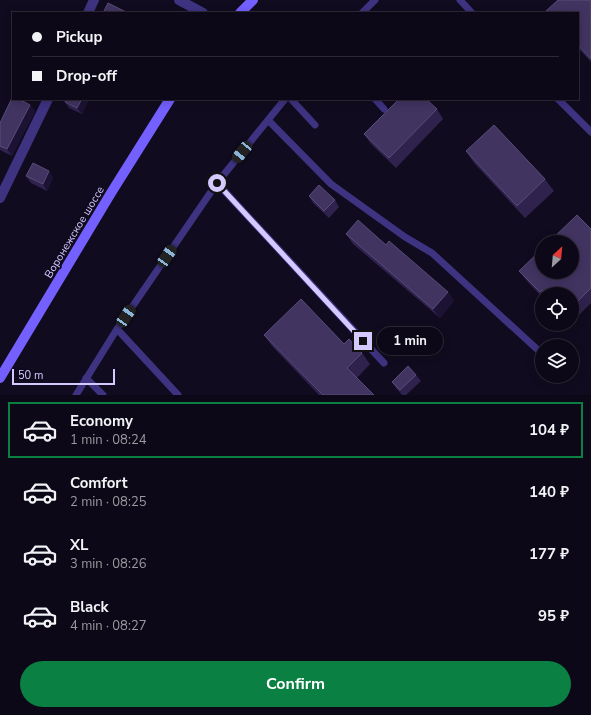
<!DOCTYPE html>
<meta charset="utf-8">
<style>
body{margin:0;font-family:"Nunito Sans",sans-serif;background:#1b1624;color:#f1f3f6;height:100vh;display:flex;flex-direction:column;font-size:15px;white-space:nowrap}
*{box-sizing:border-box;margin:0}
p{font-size:13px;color:#9a9aa1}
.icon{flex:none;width:22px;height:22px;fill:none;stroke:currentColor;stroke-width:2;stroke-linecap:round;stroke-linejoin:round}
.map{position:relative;height:395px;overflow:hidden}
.panel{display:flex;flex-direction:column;background:#0d0817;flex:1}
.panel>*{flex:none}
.top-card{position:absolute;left:12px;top:12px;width:567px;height:88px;border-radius:0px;box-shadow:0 2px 10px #0003,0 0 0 1px #2d2936;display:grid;align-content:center;height:88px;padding:0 20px;background:#0d0817}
.needle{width:26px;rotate:26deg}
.buttons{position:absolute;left:535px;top:235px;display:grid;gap:8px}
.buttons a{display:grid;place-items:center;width:44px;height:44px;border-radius:50%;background:#0d0817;box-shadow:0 2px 10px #0003,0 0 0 1px #2d2936;font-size:20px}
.scale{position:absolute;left:12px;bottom:10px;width:103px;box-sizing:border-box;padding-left:4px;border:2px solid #d5c9ff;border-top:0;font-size:11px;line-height:14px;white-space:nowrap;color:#d5c9ff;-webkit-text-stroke:3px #110b1f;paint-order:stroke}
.end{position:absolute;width:18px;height:18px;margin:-9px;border:5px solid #d5c9ff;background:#111;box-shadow:0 0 0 2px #111}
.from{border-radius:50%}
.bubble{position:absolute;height:28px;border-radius:14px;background:#0d0817;box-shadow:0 2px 10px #0003,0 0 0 1px #2d2936;font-size:13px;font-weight:700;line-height:28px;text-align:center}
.car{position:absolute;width:12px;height:24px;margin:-12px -6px;border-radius:5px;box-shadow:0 0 3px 1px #0007;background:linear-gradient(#222 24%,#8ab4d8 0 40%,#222 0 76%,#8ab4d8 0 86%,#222 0)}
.top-card b{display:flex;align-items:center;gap:14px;height:38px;font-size:15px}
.top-card b+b{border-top:1px solid #2d2936}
.top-card i{width:10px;height:10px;background:#f1f3f6}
ul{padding:7px 0 0;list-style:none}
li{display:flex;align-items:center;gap:12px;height:56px;margin:0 8px 6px;padding:0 12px;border:2px solid transparent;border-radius:0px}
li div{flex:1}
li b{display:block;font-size:15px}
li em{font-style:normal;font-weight:700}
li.active{border-color:#0b8043}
li>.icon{width:36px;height:36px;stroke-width:1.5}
.cta{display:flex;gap:8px;margin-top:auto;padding:8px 20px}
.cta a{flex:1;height:46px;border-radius:24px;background:#0b8043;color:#fff;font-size:16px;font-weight:700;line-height:46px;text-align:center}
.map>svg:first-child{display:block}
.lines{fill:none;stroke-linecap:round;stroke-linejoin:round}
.lane{stroke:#3e3381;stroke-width:7}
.street{stroke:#3e3381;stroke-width:10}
.secondary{stroke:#7460ff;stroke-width:10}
.wall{fill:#2f234e}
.shaded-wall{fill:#1c1233}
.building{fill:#413461;stroke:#584c7a}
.route{stroke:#d5c9ff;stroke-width:5}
.labels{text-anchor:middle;stroke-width:3.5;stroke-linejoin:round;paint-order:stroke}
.street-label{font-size:11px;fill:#d5c9ff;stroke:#110b1f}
</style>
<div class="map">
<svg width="591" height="395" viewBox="0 0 591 395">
<rect width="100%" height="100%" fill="#110b1f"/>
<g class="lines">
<path class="lane" d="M460,0L472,13
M362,13L375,0
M291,99L315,125
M375,99L384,109
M558,99L591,132
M268,120L331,184L405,237L432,253L539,351
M217,183L384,363
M117,329L178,395
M86,378L103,395
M76,395L117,329L217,183L285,99"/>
<path class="street" d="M179,0L203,13
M88,13L94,0
M0,198L48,99"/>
<path class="secondary" d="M240,13L253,0
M0,378L111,193L170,99"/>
</g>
<path class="wall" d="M591,2V62L578,48V13H547L546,11Z
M89,99L82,114L69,108L65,102Z
M30,105L35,111L12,156L0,150V123Z
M437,109L443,119L396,168L371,144L364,134Z
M466,151L545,179L554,191L525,218L474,163Z
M49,171L53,178L47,191L31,183L26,176Z
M309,196L335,200L339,207L329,218L313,203Z
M591,229V303L572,322V294H542V297L526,280L519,271Z
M346,234L386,245L448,292L454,301L440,318L353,244Z
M264,335L344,344L362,353L370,364L357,378L374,395H319L272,346Z
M416,375L421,381L406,395H402L396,388L392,382Z"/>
<path class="shaded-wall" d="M82,99H89L82,114L77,108Z
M30,105L35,111L12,156L7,149Z
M49,171L53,178L47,191L43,184Z
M448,292L454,301L440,318L433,309Z"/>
<path class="building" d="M558,0H590L591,2V59L578,45V13H548L546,11Z
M108,3L128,13H103Z
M13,96V99H19L30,105L7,149L0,146V123Z
M66,99H82L77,108L65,102Z
M399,99H426L437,109L389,158L364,134Z
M494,125L545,179L517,206L466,151Z
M33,163L49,171L43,184L26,176Z
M319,185L335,200L324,211L309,196Z
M577,215L591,229V288L572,307V294H545L542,290L540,292L519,271L542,249V272H572V242H549Z
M358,220L386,245L389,241L448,292L433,309L346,234Z
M301,299L344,344L349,339L362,353L347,368L374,395H323L264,335Z
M408,366L416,375L400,390L392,382Z"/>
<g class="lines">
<path class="route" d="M217,183L363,341"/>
</g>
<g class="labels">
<g class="street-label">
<text transform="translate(74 232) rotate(-59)" y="4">Воронежское шоссе</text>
</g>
</g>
</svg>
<div class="buttons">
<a><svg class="needle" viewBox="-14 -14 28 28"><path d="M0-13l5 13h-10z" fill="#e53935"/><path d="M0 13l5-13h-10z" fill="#9a9aa1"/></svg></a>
<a><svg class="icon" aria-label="locate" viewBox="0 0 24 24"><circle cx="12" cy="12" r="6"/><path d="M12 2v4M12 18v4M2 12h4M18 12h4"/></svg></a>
<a><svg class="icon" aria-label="layers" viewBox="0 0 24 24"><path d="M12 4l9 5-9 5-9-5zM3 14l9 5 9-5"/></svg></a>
</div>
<div class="scale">50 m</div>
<i class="end from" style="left:217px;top:183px"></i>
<i class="end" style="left:363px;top:341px"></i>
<div class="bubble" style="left:377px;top:327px;width:66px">1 min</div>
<i class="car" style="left:242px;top:152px;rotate:219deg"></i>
<i class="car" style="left:167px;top:256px;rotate:34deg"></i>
<i class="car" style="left:126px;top:316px;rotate:34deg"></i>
<div class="top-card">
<b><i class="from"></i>Pickup</b>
<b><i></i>Drop-off</b>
</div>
</div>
<section class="panel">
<ul>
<li class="active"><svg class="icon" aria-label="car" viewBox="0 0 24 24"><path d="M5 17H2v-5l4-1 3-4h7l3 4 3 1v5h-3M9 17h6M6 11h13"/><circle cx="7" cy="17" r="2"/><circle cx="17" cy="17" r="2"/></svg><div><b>Economy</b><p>1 min · 08:24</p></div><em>104 ₽</em></li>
<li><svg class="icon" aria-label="car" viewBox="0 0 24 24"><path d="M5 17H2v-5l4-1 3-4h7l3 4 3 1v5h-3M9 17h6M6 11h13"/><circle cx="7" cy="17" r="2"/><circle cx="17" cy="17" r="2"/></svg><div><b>Comfort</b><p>2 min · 08:25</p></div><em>140 ₽</em></li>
<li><svg class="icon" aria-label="car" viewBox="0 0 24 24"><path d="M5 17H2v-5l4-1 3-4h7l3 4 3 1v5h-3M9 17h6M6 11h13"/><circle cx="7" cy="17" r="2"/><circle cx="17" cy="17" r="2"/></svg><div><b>XL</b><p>3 min · 08:26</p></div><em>177 ₽</em></li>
<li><svg class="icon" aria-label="car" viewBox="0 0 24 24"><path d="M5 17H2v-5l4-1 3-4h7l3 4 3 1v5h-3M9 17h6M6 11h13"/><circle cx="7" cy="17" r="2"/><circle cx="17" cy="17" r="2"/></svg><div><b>Black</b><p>4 min · 08:27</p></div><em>95 ₽</em></li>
</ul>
<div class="cta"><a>Confirm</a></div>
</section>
